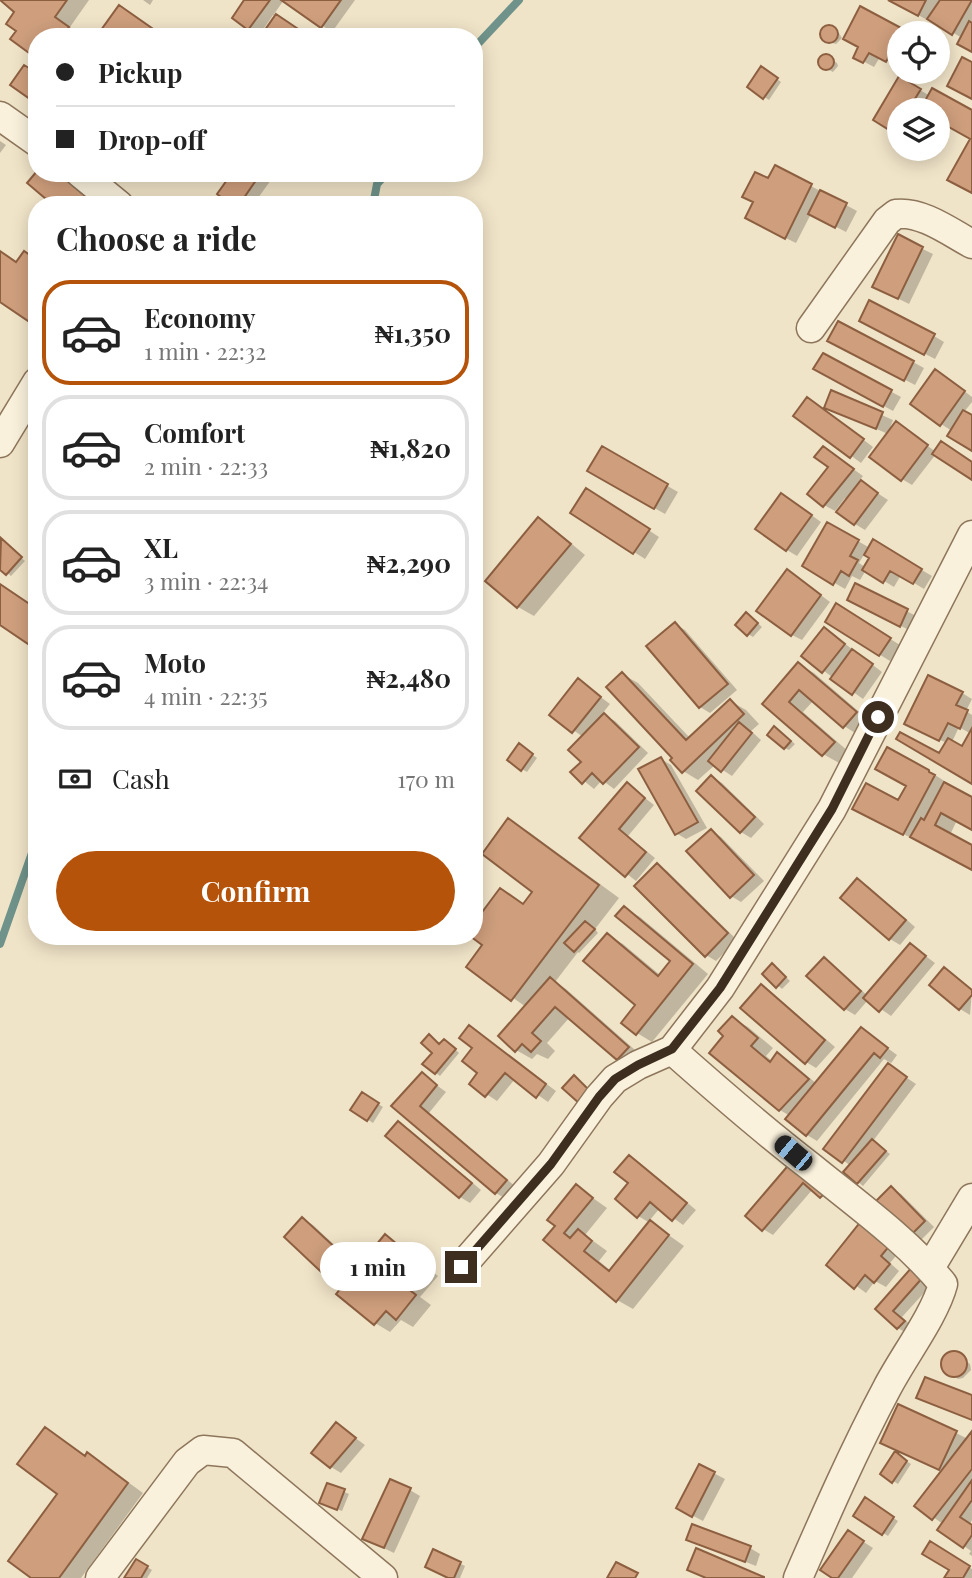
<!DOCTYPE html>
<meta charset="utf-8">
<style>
body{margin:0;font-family:"Playfair Display",serif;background:#f2f2f2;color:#222;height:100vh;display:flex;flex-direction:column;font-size:26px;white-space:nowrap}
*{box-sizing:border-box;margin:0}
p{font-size:23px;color:#767676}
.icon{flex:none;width:38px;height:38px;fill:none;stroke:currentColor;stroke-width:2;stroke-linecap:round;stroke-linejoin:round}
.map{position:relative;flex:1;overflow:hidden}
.sheet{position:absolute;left:28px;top:196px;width:455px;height:749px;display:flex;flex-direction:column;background:#fff;border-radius:28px;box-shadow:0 4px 18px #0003}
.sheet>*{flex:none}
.top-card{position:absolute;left:28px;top:28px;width:455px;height:154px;border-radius:28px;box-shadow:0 4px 18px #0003;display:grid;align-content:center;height:154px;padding:0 28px;background:#fff}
.buttons{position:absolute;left:887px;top:21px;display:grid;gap:14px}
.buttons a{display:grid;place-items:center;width:63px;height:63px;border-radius:50%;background:#fff;box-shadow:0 4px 18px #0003;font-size:35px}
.end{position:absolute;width:32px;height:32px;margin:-16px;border:9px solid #3d2e20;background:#fff;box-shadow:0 0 0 4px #fff}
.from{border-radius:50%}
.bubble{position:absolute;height:49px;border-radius:24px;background:#fff;box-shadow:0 4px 18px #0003;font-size:23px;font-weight:700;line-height:49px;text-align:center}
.car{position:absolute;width:21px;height:42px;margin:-21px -10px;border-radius:9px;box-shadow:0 0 5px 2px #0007;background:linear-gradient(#222 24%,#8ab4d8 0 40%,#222 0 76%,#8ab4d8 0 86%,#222 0)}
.top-card b{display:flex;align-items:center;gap:24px;height:66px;font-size:26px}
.top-card b+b{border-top:2px solid #e0e0e0}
.top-card i{width:18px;height:18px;background:#222}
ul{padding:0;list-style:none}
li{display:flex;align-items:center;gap:21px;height:105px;margin:0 14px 10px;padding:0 14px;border:4px solid #e0e0e0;border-radius:28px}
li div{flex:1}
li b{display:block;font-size:26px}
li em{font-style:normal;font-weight:700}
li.active{border-color:#b45309}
li>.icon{width:63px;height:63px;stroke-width:1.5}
h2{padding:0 28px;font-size:32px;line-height:84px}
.pay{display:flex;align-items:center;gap:18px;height:77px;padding:0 28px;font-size:26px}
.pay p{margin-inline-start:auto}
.primary-button{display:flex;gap:14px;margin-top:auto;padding:14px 28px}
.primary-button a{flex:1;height:80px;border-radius:42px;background:#b45309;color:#fff;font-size:28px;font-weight:700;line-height:80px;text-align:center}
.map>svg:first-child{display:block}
.shadow{fill:#0003;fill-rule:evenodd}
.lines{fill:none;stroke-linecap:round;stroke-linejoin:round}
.stream{stroke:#6f938a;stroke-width:8}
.building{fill:#cf9f7d;stroke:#8d5f41;stroke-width:2}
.street-casing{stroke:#8d765c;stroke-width:31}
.street{stroke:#faf1dc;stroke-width:28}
.route{stroke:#3d2e20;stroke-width:9}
</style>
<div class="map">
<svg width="972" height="1578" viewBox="0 0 972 1578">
<rect width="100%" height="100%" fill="#f0e4c8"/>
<path class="shadow" d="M0,0H89L70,27L83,37H37V56L30,52L19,30L16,12Z
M143,0H153L150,5Z
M247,0H284L274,14L287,22L273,15L260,34L234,18Z
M284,0H355L332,32Z
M891,0H972V51L962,38L930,19L929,21Z
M861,8L908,33H900V61L897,66L880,57L874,67L855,57L860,47Z
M129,13L163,37H98Z
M828,27L837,30L842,38L836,44L826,41L822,33Z
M938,43L949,50L938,67Z
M828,57L837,63L838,66L833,72L820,65L821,58Z
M766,71L781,82L769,100L749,87Z
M917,72H935L930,80Z
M900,78L930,96L972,111V139L938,120V110H900V134L875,119Z
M0,141L6,145L0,153Z
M776,167L857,211L846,232L811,214L796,243L757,224L769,181Z
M185,173H204L199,181Z
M234,173H262L271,180L253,205H234Z
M898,237L933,254L909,304L885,292Z
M871,326L934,336L944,342L935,359Z
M840,346L913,362L924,368L915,385Z
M823,355L901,397L893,411L816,369Z
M946,377L972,397V402L964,412L972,417V449L952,431L941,424Z
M832,393L893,420L888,433L906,430L936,452L972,463V478L936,454L912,485L902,479L888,434L826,407Z
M818,405L873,447L861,463L796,415Z
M602,448L678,492L665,514L589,471Z
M824,448L863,476L859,481L888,500L865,530L855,524L845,498L835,511L824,505L830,467Z
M597,496L659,537L645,559L572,512Z
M792,501L821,522L797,556L787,550Z
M539,520L554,529L585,555L534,616L518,607Z
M828,524L870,548L874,542L932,576L924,589L901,575L894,587L866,570L860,580L852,576L845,589L804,565ZM865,553L871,557L865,567L859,563Z
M1,540L25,561L11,576L0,567Z
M797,577L830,602L802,640L792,635Z
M856,585L918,617L911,631L859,605Z
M847,612L900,645L890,661L827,622Z
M751,617L762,627L753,637L748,634Z
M675,624L685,630L737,690L710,713L700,707Z
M835,636L882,672L863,699L803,656Z
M798,664L814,673L871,722L860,736L844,726L814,700L803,712L849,752L839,763L823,754L764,703Z
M622,674L638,683L690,738L730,701L746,710L759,724L751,731L761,740L732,776L715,765L698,780L683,771Z
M578,680L610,704L602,714L615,721L648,753L614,789L602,780L594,789L573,772L583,762V737L551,714Z
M962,693L972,699L966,711L972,715V782L940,756L947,743L917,730ZM959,727L971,734L963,748L952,742Z
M779,731L795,744L789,750L785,748Z
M524,748L537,758L527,772L522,769Z
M661,759L671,765L707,828L686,839L676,833Z
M929,771L972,799V828L957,820L950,835L972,847V869L870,817L899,802Z
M712,777L722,783L764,824L751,838L741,832Z
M627,784L654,805L628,836L655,858L636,881L581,838Z
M509,820L529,832L619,898L595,929L598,933L579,953L578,952L555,982L566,989L643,1057L633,1068L618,1059L570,1017L547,1043L555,1051L548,1059L537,1054L532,1059L516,1050L526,1007L468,966L484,945L474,936L501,890L525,905L534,892Z
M711,831L721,837L764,881L741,902L731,896Z
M657,865L667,871L737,940L716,961L706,955Z
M858,880L868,886L915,927L900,945L890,939Z
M624,908L640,917L708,974L652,1042L637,1033L638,1005L607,935L623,944L660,975L672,961Z
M911,945L935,963L891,1016L868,1000L855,1015L845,1009L809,976L824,960L834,966L868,996Z
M777,968L790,981L782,989L764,974Z
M944,969L972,990L970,1015L960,1009Z
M761,987L771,992L835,1047L816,1068L806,1062Z
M732,1018L748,1027L773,1048L766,1056L772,1061L778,1055L793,1064L817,1084L862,1029L897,1055L889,1066L916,1084L873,1141L890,1154L863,1186L846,1172L851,1166L826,1148L891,1063L884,1059L817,1141L807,1135L790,1116L780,1110L725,1036Z
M470,1027L556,1091L548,1102L515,1079L497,1101L471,1084L479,1073Z
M434,1039L440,1045L449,1043L459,1053L440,1076L436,1073Z
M423,1075L446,1092L429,1113L516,1187L506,1199L496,1193L394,1106Z
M362,1094L383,1107L373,1123L352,1109Z
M398,1123L409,1129L481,1190L470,1203L460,1197Z
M630,1157L640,1163L696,1210L683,1225L660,1208L649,1221L684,1246L633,1309L617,1300L558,1226L576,1186L607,1208L585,1235L607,1251L599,1261L611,1271L650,1223L638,1216L630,1183Z
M793,1164L836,1198L832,1203L813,1189L773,1235L763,1229Z
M891,1188L901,1194L934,1227L921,1240L911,1234Z
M303,1219L313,1225L359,1268L385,1237L401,1246L438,1276L420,1297L431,1305L413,1327L401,1320L390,1332L375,1323L344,1287L335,1283Z
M862,1223L900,1251L890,1263L899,1271L886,1287L875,1281L866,1293L828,1265Z
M913,1269L933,1283L902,1317L914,1328L908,1334L898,1328L877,1309Z
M956,1353L970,1364L971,1370L963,1378L958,1379L943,1367L945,1357Z
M336,1424L365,1445L341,1473L331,1467Z
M46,1429L86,1456L88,1455L103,1464L143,1493L81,1578H34L60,1493Z
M956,1433L968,1439L972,1433V1520L970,1524L972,1526V1556L969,1554L971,1551L964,1546L943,1524L916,1505L943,1471L893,1448Z
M895,1454L911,1464L898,1484L882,1474Z
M700,1466L725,1479L703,1521L678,1508Z
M328,1485L349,1494L342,1511L326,1505Z
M410,1490L420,1496L394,1553L375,1544Z
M865,1500L898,1521L888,1536L855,1515Z
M688,1539L750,1548L760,1554L756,1566Z
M859,1539L873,1548L852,1578H835Z
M930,1544L972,1569V1578H946L952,1569Z
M434,1551L465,1566L460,1578H451Z
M137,1561L152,1570L147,1578H126Z"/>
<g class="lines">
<path class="stream" d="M474,48L519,0
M373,205L377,184L387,173
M0,944L33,850L37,847"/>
</g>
<path class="building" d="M0,0H67L55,17L69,27L61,37H37V45L29,53L10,39L16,31L6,24L14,12Z
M244,0H270L248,30L232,18Z
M281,0H341L321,28Z
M888,0H926L918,16Z
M940,0H972L952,35L927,19Z
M119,5L156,31L151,37H96Z
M860,6L903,29L886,62L869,53L863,63L853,58L858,47L843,39Z
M276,14L310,37H260Z
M969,21L972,23V52L957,44Z
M820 34a9 9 0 1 1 18 0a9 9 0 1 1-18 0Z
M818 62a8 8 0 1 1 16 0a8 8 0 1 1-16 0Z
M962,57L972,62V99L947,86Z
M24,65L37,73V104L10,85Z
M761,66L778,78L763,99L747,87Z
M899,76L921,89L908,110H900V123L894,133L873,120Z
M932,88L972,110V193L947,180L970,139L938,121V110H920Z
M775,165L812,184L785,239L745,218L753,202L742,197L755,172L768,178Z
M37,171V173H58L96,205H53L27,183Z
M232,173H261L239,205H231L217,194Z
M820,190L847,203L835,228L808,214Z
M898,234L923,247L898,299L872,287Z
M0,251L16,262L24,251L37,260V327L0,302Z
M869,300L935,334L924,355L859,321Z
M838,321L914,361L904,381L827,341Z
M823,353L892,390L883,407L813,369Z
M935,369L965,391L940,426L910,404Z
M831,390L883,412L876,429L824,408Z
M807,397L864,439L850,458L793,416Z
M963,410L972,415V451L947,436Z
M896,421L928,445L901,481L869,457Z
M941,441L972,462V480L932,454Z
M602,446L668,484L654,509L587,471Z
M823,446L854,469L823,507L807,494L828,467L814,457Z
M861,480L878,493L854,525L836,512Z
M586,488L650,529L633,554L570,513Z
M781,493L812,515L786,551L755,529Z
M538,517L571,544L517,608L485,581Z
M827,522L859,540L850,556L858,560L849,576L841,571L833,585L802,566Z
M1,538L22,557L6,575L0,570Z
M873,539L922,569L913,584L890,571L883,583L862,570L869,558L864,555Z
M787,569L821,595L791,636L756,611Z
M855,583L908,609L900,627L847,600Z
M0,584L37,609V650L0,625Z
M836,603L891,638L879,656L825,622Z
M746,612L758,623L747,636L735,625Z
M675,622L728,684L699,708L646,646Z
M824,627L845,644L822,673L801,656Z
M852,649L873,664L852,695L830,679Z
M798,662L857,712L843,728L799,690L789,702L835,742L822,756L762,704Z
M622,672L686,740L730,699L744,714L682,773L670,760L672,758L606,687Z
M928,675L963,692L956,705L968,710L960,729L948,723L939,741L904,724Z
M578,678L601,697L572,733L549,715Z
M604,713L639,747L603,784L592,773L582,784L570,772L581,762L568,750Z
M739,722L752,733L721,772L708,761Z
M774,726L791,741L784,749L767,735Z
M972,728V784L896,739L900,732L939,753L948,738L962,746Z
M519,743L533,754L521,771L507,760Z
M887,747L929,770V772L935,775L903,835L852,809L866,783L898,800L906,786L875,769Z
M661,757L698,822L675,835L638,769Z
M711,775L755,817L740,833L696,791Z
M627,782L645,798L619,829L646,852L625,877L579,838Z
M944,782L972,797V830L941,813L935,825L972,845V870L910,837L921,818L924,820Z
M508,818L599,885L511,1001L466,967L482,945L470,936H474V923L500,888L523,904L532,892L482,854Z
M711,829L754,875L730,898L686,851Z
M657,863L728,933L705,957L634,886Z
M857,878L906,920L889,940L840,898Z
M624,906L693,964L636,1035L621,1023L635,1005L583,961L607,933L658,976L670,961L615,916Z
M585,921L595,929L574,952L564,943Z
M910,943L926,956L879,1012L863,998Z
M824,957L861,991L844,1010L806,976Z
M772,963L786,977L776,988L762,974Z
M944,967L972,990V995L959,1010L929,985Z
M550,977L629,1047L617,1060L555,1007L532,1033L541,1041L531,1052L522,1044L515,1052L498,1036Z
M761,984L825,1040L805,1064L740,1008Z
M732,1016L758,1038L751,1046L770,1062L777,1052L809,1079L779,1111L709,1053L723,1036L718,1031Z
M469,1025L546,1084L536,1098L505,1073L485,1097L469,1084L477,1073L462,1061L472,1048L459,1038Z
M861,1027L888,1048L880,1058L874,1053L806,1136L785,1119Z
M429,1034L439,1044L444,1039L456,1049L435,1074L422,1064L432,1053L421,1043Z
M888,1063L907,1077L842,1163L823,1149Z
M422,1072L437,1085L420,1106L507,1180L495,1194L391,1106Z
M574,1075L591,1092L580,1104L562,1088Z
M362,1092L379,1103L367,1121L350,1110Z
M398,1121L472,1183L459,1198L385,1136Z
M872,1139L886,1151L857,1184L843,1172Z
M629,1155L687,1203L672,1221L650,1202L637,1218L615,1199L628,1183L614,1172Z
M792,1161L827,1191L820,1198L803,1183L762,1231L745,1216Z
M576,1184L593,1198L564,1233L570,1238L578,1229L592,1241L584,1251L609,1271L650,1220L669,1235L616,1302L543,1240L555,1226L547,1220Z
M891,1186L925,1221L910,1236L876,1201Z
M302,1217L353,1264L334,1284L284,1237Z
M862,1220L891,1244L881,1256L890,1264L874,1283L865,1275L854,1289L826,1265Z
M385,1234L423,1266L406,1287L416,1295L396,1320L386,1311L374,1325L336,1294Z
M913,1266L924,1276L893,1311L905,1321L897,1329L875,1309Z
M941 1364a13 13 0 1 1 26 0a13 13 0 1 1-26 0Z
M925,1377L972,1395V1420L916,1398Z
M898,1404L957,1431L939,1470L880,1443Z
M336,1422L356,1438L330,1468L311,1453Z
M45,1427L85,1456L87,1452L128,1483L59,1578H31L8,1561L57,1494L17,1464Z
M972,1431V1469L932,1520L914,1506Z
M895,1451L907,1461L892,1483L880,1474Z
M699,1464L715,1472L692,1517L676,1508Z
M390,1479L411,1488L384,1548L362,1539Z
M972,1480V1500L960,1517L972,1525V1535L963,1548L937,1530Z
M327,1483L345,1489L337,1510L319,1503Z
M865,1497L894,1517L882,1535L853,1516Z
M692,1524L751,1546L745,1562L686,1540Z
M848,1530L864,1541L838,1578H832L820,1570Z
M930,1541L970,1566L963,1578H944L949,1570L922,1554Z
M696,1548L764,1577V1578H706L687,1570Z
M433,1549L461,1562L454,1578H448L425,1567Z
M136,1559L148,1566L141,1578H124Z
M616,1562L638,1573L635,1578H607Z"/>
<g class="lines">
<g class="street-casing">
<path id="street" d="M0,116L37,142
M80,173L119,205
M811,328L887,221L896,214C922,211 950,232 972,244
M0,443L37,382
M461,1267L551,1164L599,1097L615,1079L638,1065L672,1050
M930,1268L972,1198
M100,1578L187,1462L203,1450L233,1453L383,1578
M798,1578C826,1514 854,1450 887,1388C903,1357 935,1315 943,1284C907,1240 855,1203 811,1167C763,1130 717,1090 672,1050L720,988L832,809L972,535"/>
</g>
<use href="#street" class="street"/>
</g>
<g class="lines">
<path class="route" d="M461,1267L551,1164L599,1097L615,1079L638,1065L672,1049L720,988L832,809L878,717"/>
</g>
</svg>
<div class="buttons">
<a><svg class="icon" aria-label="locate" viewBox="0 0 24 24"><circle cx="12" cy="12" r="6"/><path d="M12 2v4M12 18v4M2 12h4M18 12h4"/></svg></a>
<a><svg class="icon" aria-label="layers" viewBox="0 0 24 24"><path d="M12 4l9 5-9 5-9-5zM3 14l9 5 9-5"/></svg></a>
</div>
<i class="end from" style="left:878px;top:717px"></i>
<i class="end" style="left:461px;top:1267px"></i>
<div class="bubble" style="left:320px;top:1242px;width:116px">1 min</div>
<i class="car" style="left:793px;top:1153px;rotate:310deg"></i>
<div class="top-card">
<b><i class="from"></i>Pickup</b>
<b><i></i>Drop-off</b>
</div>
<section class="sheet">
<h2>Choose a ride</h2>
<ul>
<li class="active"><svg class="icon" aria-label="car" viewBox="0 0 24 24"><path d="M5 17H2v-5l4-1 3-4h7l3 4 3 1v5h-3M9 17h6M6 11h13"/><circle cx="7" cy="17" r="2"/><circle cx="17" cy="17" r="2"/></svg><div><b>Economy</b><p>1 min · 22:32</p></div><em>₦1,350</em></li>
<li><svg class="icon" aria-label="car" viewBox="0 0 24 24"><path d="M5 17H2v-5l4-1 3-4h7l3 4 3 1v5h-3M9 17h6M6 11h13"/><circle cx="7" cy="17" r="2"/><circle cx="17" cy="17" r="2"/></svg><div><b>Comfort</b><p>2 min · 22:33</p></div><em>₦1,820</em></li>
<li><svg class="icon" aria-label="car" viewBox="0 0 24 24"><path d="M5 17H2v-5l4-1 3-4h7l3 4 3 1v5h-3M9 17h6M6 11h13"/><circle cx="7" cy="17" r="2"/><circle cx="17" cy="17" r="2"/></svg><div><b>XL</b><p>3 min · 22:34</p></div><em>₦2,290</em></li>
<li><svg class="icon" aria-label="car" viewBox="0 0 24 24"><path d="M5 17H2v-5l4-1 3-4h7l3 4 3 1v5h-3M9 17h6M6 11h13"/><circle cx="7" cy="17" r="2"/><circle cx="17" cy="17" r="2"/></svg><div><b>Moto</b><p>4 min · 22:35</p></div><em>₦2,480</em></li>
</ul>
<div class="pay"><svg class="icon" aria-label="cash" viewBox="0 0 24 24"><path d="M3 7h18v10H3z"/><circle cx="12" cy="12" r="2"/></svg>Cash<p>170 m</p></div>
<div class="primary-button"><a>Confirm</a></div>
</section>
</div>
